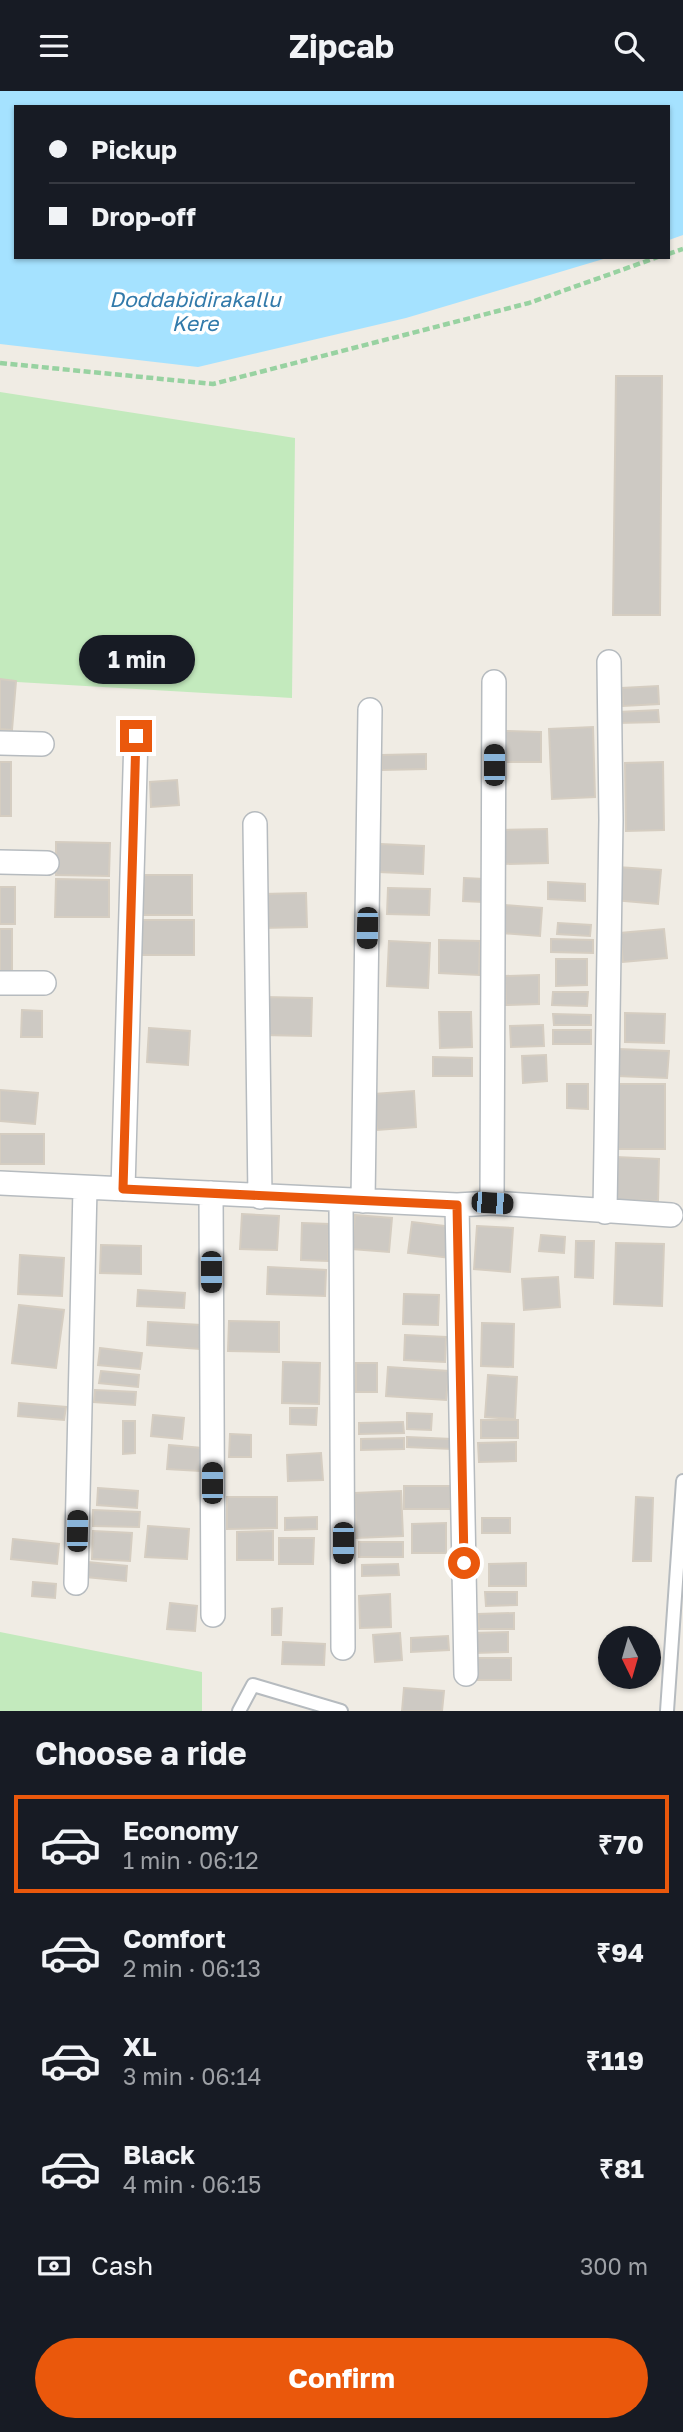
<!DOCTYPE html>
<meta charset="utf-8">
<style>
body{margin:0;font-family:"Golos Text",sans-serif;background:#20242c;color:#f1f3f6;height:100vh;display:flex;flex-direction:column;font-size:26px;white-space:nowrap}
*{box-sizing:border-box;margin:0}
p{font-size:23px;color:#9ea1a6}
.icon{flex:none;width:38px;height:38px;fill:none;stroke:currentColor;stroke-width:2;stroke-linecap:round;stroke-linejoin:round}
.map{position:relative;height:1620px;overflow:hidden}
.panel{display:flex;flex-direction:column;background:#171b24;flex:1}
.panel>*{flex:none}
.guide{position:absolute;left:14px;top:14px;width:656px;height:154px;border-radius:0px;box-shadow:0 2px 5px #0004;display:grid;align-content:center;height:154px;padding:0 35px;background:#171b24}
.needle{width:46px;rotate:175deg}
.controls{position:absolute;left:598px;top:1535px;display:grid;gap:14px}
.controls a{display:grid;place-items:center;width:63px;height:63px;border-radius:50%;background:#171b24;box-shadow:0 2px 5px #0004;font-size:35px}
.end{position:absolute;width:32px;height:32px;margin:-16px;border:9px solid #ea580c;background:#fff;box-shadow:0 0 0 4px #fff}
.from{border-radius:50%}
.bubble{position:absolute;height:49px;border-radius:24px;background:#171b24;box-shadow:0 2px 5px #0004;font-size:23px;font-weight:700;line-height:49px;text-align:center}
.car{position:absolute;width:21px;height:42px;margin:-21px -10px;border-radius:9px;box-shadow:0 0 5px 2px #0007;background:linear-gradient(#222 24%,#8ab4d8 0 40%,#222 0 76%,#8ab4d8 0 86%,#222 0)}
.guide b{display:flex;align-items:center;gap:24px;height:66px;font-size:26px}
.guide b+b{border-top:2px solid #363941}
.guide i{width:18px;height:18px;background:#f1f3f6}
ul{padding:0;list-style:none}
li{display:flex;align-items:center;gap:21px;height:98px;margin:0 14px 10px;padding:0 21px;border:4px solid transparent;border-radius:0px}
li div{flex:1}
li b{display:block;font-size:26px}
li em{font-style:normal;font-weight:700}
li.selected{border-color:#ea580c}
li>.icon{width:63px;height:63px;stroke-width:1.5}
h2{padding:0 35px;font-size:32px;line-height:84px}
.pay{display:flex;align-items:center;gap:18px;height:77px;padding:0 35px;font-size:26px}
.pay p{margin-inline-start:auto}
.action{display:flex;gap:14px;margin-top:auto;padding:14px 35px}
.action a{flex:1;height:80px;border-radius:42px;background:#ea580c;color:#fff;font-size:28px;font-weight:700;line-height:80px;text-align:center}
header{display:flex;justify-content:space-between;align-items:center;height:91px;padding:0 35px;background:#171b24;font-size:32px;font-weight:700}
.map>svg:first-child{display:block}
.green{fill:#c3eabd}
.water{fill:#a5e2ff}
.building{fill:#cdc9c3;stroke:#d5cdc1;stroke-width:2}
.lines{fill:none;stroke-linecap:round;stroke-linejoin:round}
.lane-casing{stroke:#b6bbbf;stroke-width:16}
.street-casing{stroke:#b6bbbf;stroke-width:26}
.path{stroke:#98d2a1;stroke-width:4.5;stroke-dasharray:7 3.5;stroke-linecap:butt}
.lane{stroke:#fff;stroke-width:12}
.street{stroke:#fff;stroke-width:23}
.route{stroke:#ea580c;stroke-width:9}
.labels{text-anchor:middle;stroke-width:7;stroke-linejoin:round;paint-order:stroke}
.water-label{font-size:21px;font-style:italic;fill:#327aaa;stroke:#fff}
</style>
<header><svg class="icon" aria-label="menu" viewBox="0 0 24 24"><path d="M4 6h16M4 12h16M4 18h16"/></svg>Zipcab<svg class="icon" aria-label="search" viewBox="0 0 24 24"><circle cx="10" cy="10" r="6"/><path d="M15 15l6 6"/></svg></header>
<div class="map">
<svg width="683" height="1620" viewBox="0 0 683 1620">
<rect width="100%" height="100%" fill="#f0ece4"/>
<path class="green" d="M0,301L295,347L292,607L0,590Z
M0,1541L202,1581V1620H0Z"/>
<path class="water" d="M0,0H683V144L669,149L668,16H16V166H610L406,227L198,276L0,253Z"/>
<path class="building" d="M616,285H662L660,524H613Z
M0,588L16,590L12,639L0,638Z
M658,595L659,613L623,615L622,597Z
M658,619L659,631L618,632V621Z
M593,636L595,706L552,708L549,638Z
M506,640L541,641V671H505Z
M426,663V678L382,679V664Z
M0,671H11V725H0Z
M663,671L664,739L626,740L625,672Z
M177,689L179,714L151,716L150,691Z
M547,738L548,772L503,773L502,739Z
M56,751L110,752L109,785L56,784Z
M380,753L424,755L423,783L379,781Z
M617,776L661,779L658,813L614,809Z
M142,784H192V824H142Z
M464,787L484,788L483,811L463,810Z
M56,788L109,789V826H55Z
M548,791L585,793V810L548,808Z
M0,796H15V833H0Z
M388,797L430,798L429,824L387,823Z
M306,802L307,836L262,837V803Z
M505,814L542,817L540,845L502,842Z
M138,829H194V864H138Z
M558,832L591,834L590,845L557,843Z
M0,838H12V882H0Z
M664,838L667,867L623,871L620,842Z
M551,848L593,849V862L551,861Z
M439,849L480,850L479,884L439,882Z
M389,850L430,852L428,897L387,895Z
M556,868H587V894L556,895Z
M539,884V913L506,914L505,885Z
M553,901H588L587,915L552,914Z
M264,906L312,907L311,945L263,944Z
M22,919L42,920V946H21Z
M439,921H471L472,956L440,957Z
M625,922L665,923L664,952L625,951Z
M553,923L591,924V934H554Z
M543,934L544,955L511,956L510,935Z
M149,937L190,940L188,974L147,971Z
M553,939H591V953H553Z
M618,958L669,960L667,987L617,985Z
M546,964L547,990L523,992L522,965Z
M433,966L472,967V985H433Z
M567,993H588V1018L567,1017Z
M611,993H665V1058H612Z
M0,999L38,1002L35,1033L0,1030Z
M414,1000L416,1036L377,1039L374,1003Z
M0,1043H44V1073H0Z
M616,1066L659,1068L658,1110L614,1109Z
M242,1123L279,1125L277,1159L240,1158Z
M355,1124L392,1127L389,1161L352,1158Z
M412,1131L454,1136L450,1167L408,1162Z
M302,1132L329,1133L328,1170L301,1169Z
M477,1135L513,1137L510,1181L474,1178Z
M541,1144L565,1146L564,1162L539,1160Z
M576,1150H594L593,1187L575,1186Z
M616,1152L664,1153L662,1215L614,1213Z
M101,1154L141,1155V1183L100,1182Z
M20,1164L64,1167L62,1205L18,1203Z
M268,1176L326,1179L325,1205L267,1203Z
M558,1186L560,1216L524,1219L522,1188Z
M138,1199L185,1202L184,1217L137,1215Z
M404,1203L439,1204L438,1234L403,1233Z
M19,1214L64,1219L56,1277L12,1272Z
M229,1230L279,1231V1261L228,1260Z
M148,1231L201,1234L200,1258L147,1254Z
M482,1232L514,1233L513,1276L481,1275Z
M405,1244L446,1246L445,1271L404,1269Z
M100,1257L142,1262L140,1278L98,1274Z
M283,1271L320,1272L319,1313L282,1312Z
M356,1272H377V1301H356Z
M388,1276L449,1280L446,1309L386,1305Z
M101,1280L139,1284L138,1296L99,1292Z
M488,1284L517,1286L515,1328L485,1326Z
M95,1299L136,1301L135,1314L94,1311Z
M19,1312L66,1316L64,1329L18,1325Z
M290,1317H317L316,1334L290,1333Z
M407,1322L432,1323L431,1339L407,1338Z
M153,1324L184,1327L182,1348L151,1345Z
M481,1329H518V1347H481Z
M123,1330H135V1362L123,1363Z
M403,1331L404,1342L359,1343V1332Z
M230,1343L251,1344V1366H229Z
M407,1346L452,1348V1358L407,1356Z
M404,1347V1358L361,1359V1348Z
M516,1351V1370L479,1371L478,1352Z
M169,1354L202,1357L200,1380L167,1378Z
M321,1362L323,1389L288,1390L287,1364Z
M404,1395H450V1418H404Z
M98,1397L138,1400L137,1417L97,1414Z
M401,1400L403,1445L356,1447L355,1402Z
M227,1406H277V1437L227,1438Z
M636,1406L653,1407L651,1470H633Z
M93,1419L140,1421L139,1436L93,1435Z
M317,1426V1438L285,1439V1427Z
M482,1427H510V1442H482Z
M446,1432V1462H412V1433Z
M148,1435L189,1438L187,1468L145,1466Z
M93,1440L132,1442L130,1470L92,1468Z
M273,1440V1469H237V1441Z
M279,1447H314L313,1473H279Z
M13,1448L59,1453L57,1473L11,1468Z
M359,1451H403V1466H359Z
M88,1471L127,1475L126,1490L86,1486Z
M526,1472V1495H489V1473Z
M398,1473L399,1484L362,1485V1474Z
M33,1491L56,1493L55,1507L32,1505Z
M485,1501H517V1514L486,1515Z
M390,1503L391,1536L360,1537L359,1505Z
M170,1512L197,1515L195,1540L167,1538Z
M282,1517L281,1544H272V1518Z
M514,1522V1538H479L478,1523Z
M508,1541V1561L474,1562L473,1542Z
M400,1542L402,1569L375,1571L373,1544Z
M448,1545L449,1559L411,1561V1547Z
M283,1551L325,1553L324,1574L282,1573Z
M476,1567H511V1589H476Z
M404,1597L444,1600L442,1620H402Z"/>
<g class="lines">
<g class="lane-casing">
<path id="lane" d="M239,1620L253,1594L341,1620
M667,1620L683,1390"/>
</g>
<g class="street-casing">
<path id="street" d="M0,652L42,653
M255,733L260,1106
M0,771L47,772
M0,892H44
M0,1092L457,1114L492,1112L671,1124
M123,1098L136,645
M211,1102L213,1524
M341,1109L343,1557
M363,1110L370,619
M492,1112L494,591
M457,1114L466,1583
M605,1121L611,729L609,571
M76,1492L85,1097"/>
</g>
<path class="path" d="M668,163L683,158
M0,272L213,293L529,212L658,166"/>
<use href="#lane" class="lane"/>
<use href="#street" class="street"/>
</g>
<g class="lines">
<path class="route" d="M136,645L123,1098L457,1114L464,1472"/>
</g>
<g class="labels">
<g class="water-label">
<text x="195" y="216">Doddabidirakallu<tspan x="195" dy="24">Kere</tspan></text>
</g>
</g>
</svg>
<div class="controls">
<a><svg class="needle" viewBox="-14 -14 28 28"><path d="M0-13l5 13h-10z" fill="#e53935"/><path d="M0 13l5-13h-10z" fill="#9ea1a6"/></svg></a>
</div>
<i class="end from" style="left:464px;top:1472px"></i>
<i class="end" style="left:136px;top:645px"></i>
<div class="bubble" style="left:79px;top:544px;width:116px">1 min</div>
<i class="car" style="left:494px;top:674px;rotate:0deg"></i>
<i class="car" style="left:367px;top:837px;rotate:181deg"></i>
<i class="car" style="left:492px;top:1112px;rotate:94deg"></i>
<i class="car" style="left:211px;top:1181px;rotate:180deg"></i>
<i class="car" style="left:212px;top:1392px;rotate:0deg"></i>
<i class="car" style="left:77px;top:1440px;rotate:1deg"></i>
<i class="car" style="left:343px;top:1452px;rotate:180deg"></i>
<div class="guide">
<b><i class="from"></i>Pickup</b>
<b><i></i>Drop-off</b>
</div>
</div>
<section class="panel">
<h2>Choose a ride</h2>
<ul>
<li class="selected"><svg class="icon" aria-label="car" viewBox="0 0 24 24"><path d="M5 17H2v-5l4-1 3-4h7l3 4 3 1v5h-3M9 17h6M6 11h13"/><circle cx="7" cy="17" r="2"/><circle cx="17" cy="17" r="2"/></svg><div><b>Economy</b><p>1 min · 06:12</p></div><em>₹70</em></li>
<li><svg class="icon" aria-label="car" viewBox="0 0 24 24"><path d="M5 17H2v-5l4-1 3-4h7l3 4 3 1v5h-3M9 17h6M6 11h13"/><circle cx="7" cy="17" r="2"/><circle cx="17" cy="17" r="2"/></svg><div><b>Comfort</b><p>2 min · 06:13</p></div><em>₹94</em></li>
<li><svg class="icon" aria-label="car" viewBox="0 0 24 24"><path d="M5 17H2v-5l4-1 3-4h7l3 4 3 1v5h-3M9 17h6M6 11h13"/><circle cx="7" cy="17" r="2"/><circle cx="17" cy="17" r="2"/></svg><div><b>XL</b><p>3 min · 06:14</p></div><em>₹119</em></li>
<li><svg class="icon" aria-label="car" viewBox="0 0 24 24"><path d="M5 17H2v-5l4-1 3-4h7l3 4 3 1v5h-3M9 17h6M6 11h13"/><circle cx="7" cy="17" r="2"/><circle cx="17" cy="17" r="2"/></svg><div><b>Black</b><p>4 min · 06:15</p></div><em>₹81</em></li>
</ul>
<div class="pay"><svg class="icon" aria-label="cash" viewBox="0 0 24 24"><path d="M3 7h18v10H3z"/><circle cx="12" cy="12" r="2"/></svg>Cash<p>300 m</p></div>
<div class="action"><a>Confirm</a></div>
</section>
